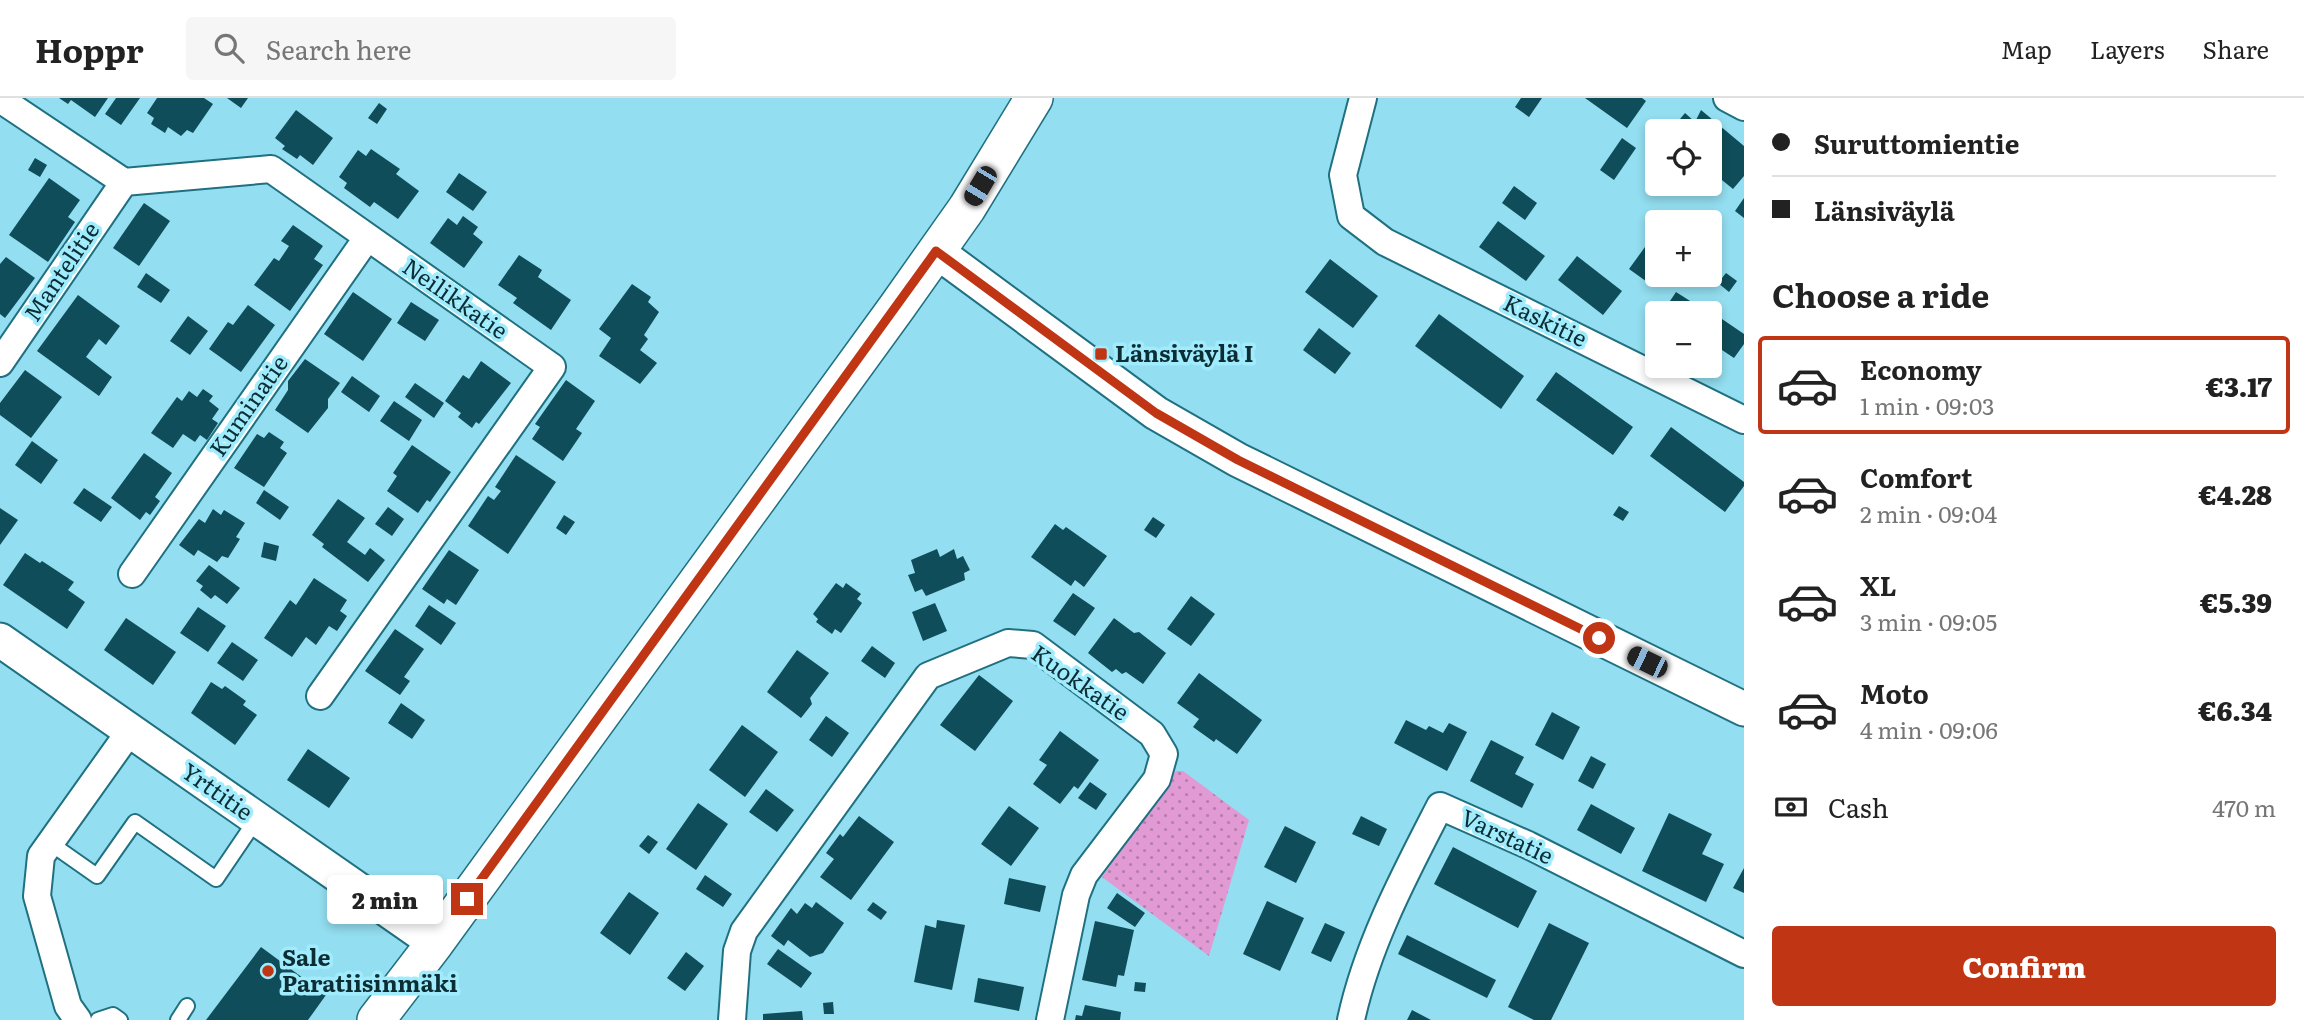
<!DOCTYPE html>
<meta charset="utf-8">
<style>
body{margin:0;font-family:Literata,serif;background:#f6f6f6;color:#222;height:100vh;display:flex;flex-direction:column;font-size:26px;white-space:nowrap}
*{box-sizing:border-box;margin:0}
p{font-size:23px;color:#767676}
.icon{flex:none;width:38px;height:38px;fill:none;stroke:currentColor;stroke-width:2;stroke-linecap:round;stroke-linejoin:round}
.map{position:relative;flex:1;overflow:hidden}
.side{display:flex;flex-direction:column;background:#fff;width:560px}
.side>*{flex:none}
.guide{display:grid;align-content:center;height:154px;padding:0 28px;background:#fff}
.fabs{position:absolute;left:1645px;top:21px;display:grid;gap:14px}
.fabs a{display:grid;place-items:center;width:77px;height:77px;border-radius:7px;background:#fff;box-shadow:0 4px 10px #0003;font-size:35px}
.end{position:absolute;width:32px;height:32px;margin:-16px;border:9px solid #c03514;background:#fff;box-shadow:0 0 0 4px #fff}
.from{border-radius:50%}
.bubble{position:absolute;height:49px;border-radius:7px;background:#fff;box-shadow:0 4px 10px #0003;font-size:23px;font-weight:800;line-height:49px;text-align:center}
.car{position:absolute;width:21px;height:42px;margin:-21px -10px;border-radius:9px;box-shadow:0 0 5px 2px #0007;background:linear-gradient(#222 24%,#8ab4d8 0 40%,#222 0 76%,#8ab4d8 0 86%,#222 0)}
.guide b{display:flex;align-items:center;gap:24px;height:66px;font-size:26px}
.guide b+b{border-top:2px solid #e0e0e0}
.guide i{width:18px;height:18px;background:#222}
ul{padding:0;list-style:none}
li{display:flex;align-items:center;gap:21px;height:98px;margin:0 14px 10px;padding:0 14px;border:4px solid transparent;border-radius:7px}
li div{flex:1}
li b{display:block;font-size:26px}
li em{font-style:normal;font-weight:800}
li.on{border-color:#c03514}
li>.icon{width:63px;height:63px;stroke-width:1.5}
h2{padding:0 28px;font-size:32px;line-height:84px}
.pay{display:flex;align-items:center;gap:18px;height:77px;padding:0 28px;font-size:26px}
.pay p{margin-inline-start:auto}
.cta{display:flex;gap:14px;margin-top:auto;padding:14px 28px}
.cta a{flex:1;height:80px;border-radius:7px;background:#c03514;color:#fff;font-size:28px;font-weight:800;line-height:80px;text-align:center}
header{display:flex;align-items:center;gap:42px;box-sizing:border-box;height:98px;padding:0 35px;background:#fff;border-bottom:2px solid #e0e0e0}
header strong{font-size:33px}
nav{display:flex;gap:38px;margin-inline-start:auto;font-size:24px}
.search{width:490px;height:63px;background:#f6f6f6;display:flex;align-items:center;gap:18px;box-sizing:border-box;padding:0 24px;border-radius:7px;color:#767676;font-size:26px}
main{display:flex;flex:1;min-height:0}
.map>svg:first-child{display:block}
.green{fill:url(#green-dots)}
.building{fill:#0e4d59}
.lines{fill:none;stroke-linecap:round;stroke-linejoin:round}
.service-casing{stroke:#1f7080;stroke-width:18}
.minor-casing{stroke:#1f7080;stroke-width:30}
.tertiary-casing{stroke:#1f7080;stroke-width:37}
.secondary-casing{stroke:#1f7080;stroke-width:40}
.service{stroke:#fff;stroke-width:14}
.minor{stroke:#fff;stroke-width:26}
.tertiary{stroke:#fff;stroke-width:33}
.secondary{stroke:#fff;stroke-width:37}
.route{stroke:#c03514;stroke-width:9}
.poi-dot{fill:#c03514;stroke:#a0ecfd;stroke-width:2.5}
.labels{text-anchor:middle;stroke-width:7;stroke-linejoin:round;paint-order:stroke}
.street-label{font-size:23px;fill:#0c2d34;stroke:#a0ecfd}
.poi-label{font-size:23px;font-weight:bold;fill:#0c2d34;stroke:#a0ecfd;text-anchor:start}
</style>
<header>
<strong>Hoppr</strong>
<div class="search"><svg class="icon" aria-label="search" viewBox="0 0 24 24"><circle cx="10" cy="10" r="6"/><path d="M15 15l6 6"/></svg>Search here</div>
<nav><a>Map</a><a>Layers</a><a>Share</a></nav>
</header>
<main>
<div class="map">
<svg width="1744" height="922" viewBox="0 0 1744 922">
<defs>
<pattern id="green-dots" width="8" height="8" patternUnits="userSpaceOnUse" patternTransform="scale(1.75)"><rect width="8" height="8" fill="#e19ad3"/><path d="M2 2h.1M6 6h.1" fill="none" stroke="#b57eac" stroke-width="1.8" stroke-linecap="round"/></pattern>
</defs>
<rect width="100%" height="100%" fill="#93def0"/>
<path class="green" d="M1176,673H1183L1249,722L1209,858L1102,779Z"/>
<path class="building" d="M59,0H108L95,19L71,2L68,6Z
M116,0H140L121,27L105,16Z
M157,0H204L213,6L193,35L187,32L181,38L168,29L165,35L151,26L154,20L147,15Z
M227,0H248L241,10Z
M1521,0H1542L1529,19L1515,9Z
M1585,0H1642L1646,3L1627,30Z
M379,5L387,11L377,26L368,20Z
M296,12L333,40L313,67L300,57L297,61L282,51L285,48L275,40Z
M1701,12L1744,48V78L1733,91L1717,78L1712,84L1710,82V33H1670L1685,15L1695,24Z
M1622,40L1636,50L1614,82L1600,72Z
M371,51L400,71L396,76L419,93L398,121L374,104L370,109L344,90L347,85L339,79L358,52L366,58Z
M35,60L47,67L40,79L28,72Z
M459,75L487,94L473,113L446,94Z
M49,80L80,102L68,119L75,124L48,164L9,137Z
M1514,88L1537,105L1525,122L1502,105Z
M1744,100V120L1735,113Z
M144,105L170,123L139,168L113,150Z
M463,118L478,129L473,136L483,144L464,170L430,145L448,120L457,127Z
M1498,123L1545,158L1526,183L1479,149Z
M293,127L323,148L314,161L323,167L290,213L254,187L274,160L279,163L289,148L281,143Z
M1645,149L1657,158V176L1650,186L1629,171Z
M519,157L542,172L538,179L571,202L551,232L513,205L517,200L498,187Z
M1577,158L1622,193L1603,217L1558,182Z
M6,159L35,180L5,220L0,216V166Z
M1330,161L1378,198L1353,230L1305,194Z
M146,175L170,192L161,205L137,189Z
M1726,175L1737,183L1729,194L1718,185Z
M632,186L651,199L648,204L659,214L644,237L648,241L640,252L657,265L640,286L599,258L611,240L599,231Z
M353,194L392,221L363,263L324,236Z
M1676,194L1709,215H1662Z
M78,197L120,228L106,247L99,241L86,259L112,279L99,298L37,253Z
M411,204L439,222L425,243L397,225Z
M248,207L275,227L241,274L209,251L228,224L233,227Z
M1439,216L1524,278L1501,311L1415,248Z
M188,218L208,233L190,257L170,243Z
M1722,221L1744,236V246L1734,260L1710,244V239Z
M1319,230L1351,255L1335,276L1303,252Z
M305,261L340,285L328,301V310L308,335L275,312L288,292V283Z
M481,263L511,285L479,326L476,324L472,330L458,319L461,315L445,303L463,277L469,281Z
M25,272L62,299L31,340L0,317V305Z
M1556,274L1633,329L1613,357L1536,302Z
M352,278L380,298L369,314L341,294Z
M566,282L595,303L576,331L582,335L563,363L532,341L540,329L535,326Z
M415,285L444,305L434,320L405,299Z
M203,291L213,298L209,303L219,311L212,321L218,325L207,342L200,337L195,344L183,336L173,350L151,335L177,299L182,303L189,293L197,299Z
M394,303L422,322L409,343L380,323Z
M1671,329L1744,384V388L1725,414L1650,358Z
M269,334L284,344L280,350L287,355L264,389L234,370L257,336L264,340Z
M32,343L58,362L41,386L15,367Z
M412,347L451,374L430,404L427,402L418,415L387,393L397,378L393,375Z
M144,355L172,375L155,399L160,403L150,417L146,414L140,422L111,400Z
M516,357L556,384L508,456L468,428L488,398L494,402L501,393L495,389Z
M84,390L112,409L101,424L73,405Z
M264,392L289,409L280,422L256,405Z
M338,401L365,420L347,444L365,457L370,450L385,462L368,484L322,449L324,446L312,437Z
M1619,408L1629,414L1623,423L1613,417Z
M388,409L404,421L392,438L375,426Z
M0,410L18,422L0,447Z
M213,411L221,417L224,412L245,425L236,439L240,441L228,460L222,458L217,464L198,452L194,458L179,447L199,421L205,425Z
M564,417L575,424L566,437L556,430Z
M1153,419L1165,427L1156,440L1144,432Z
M1055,426L1063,432L1066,429L1107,458L1084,489L1075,482L1071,488L1031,459Z
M264,444L279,448L276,463L261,459Z
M937,451L940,459L954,451L957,461L963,458L970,472L964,475L965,482L926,498L922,491L915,494L908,477L915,475L911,462Z
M449,452L479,472L456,507L447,501L444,506L422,491Z
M25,455L40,465L42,463L74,484L68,492L85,504L67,531L3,487Z
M209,467L240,490L227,506L215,497L211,501L200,492L203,488L196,483Z
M314,480L347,502L340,513L347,518L337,533L329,528L316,547L306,539L292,559L264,540L290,502L296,507Z
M836,485L843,490L846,485L861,496L857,501L862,505L841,535L835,531L832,536L816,524L818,521L813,516Z
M1073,495L1095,510L1075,538L1053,523Z
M1191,498L1215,516L1191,548L1167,531Z
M935,505L947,533L923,543L912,514Z
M429,507L456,525L441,547L415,528Z
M198,509L226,528L208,554L180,535Z
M126,520L176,554L153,587L104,552Z
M1114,520L1134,535L1139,534L1166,555L1143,586L1126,574L1122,576L1116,571L1112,574L1088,555Z
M395,531L424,551L404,579L410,583L400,597L365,573Z
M232,544L258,562L243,583L217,565Z
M872,548L895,565L885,580L861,563Z
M797,552L829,575L810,600L812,606L801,620L767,594Z
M1199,575L1262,622L1237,656L1216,641L1214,644L1193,629L1199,621L1177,605Z
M979,577L1013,603L975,653L940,627Z
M211,584L222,591L225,588L246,603L243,607L257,617L235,647L191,615Z
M401,605L425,622L412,641L388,625Z
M1552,614L1580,629L1563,662L1535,647Z
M826,618L849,635L832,659L809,642Z
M1406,622L1426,632L1429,628L1443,635L1449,625L1467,634L1447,673L1394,645Z
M742,627L778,654L745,699L709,672Z
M1060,633L1099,662L1078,691L1074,688L1060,706L1033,686L1047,667L1039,662Z
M1491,642L1524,659L1515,676L1534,686L1522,710L1470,683Z
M308,651L350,680L329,710L287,682Z
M1591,658L1606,666L1593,691L1578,683Z
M1090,684L1107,696L1096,712L1078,700Z
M766,691L794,712L777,734L749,714Z
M698,705L728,726L696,772L666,751Z
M1591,706L1635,730L1621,756L1577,732Z
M1009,708L1039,730L1011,768L981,746Z
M1669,715L1712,736L1702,756L1724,766L1706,804L1642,773Z
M859,718L894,744L851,802L820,779L834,761L826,755L840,736L843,739Z
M1361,718L1387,731L1379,748L1352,736Z
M1285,728L1316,744L1296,785L1264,769Z
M648,737L658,744L649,756L639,748Z
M1453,749L1537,793L1518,830L1434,786Z
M1744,770V795L1733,790Z
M705,777L732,796L723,809L696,791Z
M1009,780L1046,788L1040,814L1004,806Z
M629,794L659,815L630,857L600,835Z
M1117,795L1145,815L1135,829L1107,810Z
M1267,803L1304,820L1280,873L1243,856Z
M816,804L844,825L823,855L810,859L788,842L784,848L771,838L791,810L797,816L805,805L812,810Z
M873,804L887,814L881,822L867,812Z
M937,822L965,827L952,892L914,884L925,827L936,830Z
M1095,823L1134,832L1124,878L1118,877L1116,889L1082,882Z
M1325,825L1345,834L1331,864L1311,855Z
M1549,825L1589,845L1551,922H1534L1508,909Z
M1407,837L1496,882L1487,900L1398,856Z
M261,849L326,897L308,922H206Z
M778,851L812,875L801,890L767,866Z
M686,854L704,868L685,893L667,880Z
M978,880L1024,889L1019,913L974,904Z
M1135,884L1146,885L1145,894L1134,893Z
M833,904L834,916H824L823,905Z
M1085,907L1121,914L1120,922H1075L1076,917L1082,918Z
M1412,912L1431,922H1407Z
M802,913L803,922H763V916Z"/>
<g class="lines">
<g class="service-casing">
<path id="service" d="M50,745L97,778L135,724L216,781L256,722
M98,922L113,917L120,922
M178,922L187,908"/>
</g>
<g class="minor-casing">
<path id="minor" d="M1363,0L1343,77L1351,118L1385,144L1744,322
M1727,0L1744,9
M0,1L124,84L271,71L552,269L320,598
M0,265L124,84
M132,476L367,140
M78,922L68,908L37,798L41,758L130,633
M732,922L737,853L744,833L928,578L1008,545L1033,547L1152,636L1164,656L1157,681L1084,777L1076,797L1050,922
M1351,922C1367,847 1405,776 1440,708L1528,747L1744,856"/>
</g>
<g class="tertiary-casing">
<path id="tertiary" d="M936,153L1156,315L1238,362L1744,611
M0,542L435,845"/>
</g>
<g class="secondary-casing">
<path id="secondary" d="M376,922L435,845L897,209L967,110L1034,0"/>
</g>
<use href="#service" class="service"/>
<use href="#minor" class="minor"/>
<use href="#tertiary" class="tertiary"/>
<use href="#secondary" class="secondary"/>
</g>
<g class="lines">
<path class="route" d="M467,801L936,153L1156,315L1238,362L1599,540"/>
</g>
<g class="poi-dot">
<rect x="1094" y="249" width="14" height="14" rx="3.5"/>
<circle cx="268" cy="873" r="7"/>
</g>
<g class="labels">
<g class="street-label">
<text transform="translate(62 174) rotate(-56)" y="8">Mantelitie</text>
<text transform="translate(455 201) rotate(35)" y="8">Neilikkatie</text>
<text transform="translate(1545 223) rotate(26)" y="8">Kaskitie</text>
<text transform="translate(249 308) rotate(-55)" y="8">Kuminatie</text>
<text transform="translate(1080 585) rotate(35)" y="8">Kuokkatie</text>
<text transform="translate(217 694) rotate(35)" y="8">Yrttitie</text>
<text transform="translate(1507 739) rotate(25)" y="8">Varstatie</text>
</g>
<g class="poi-label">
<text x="1115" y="264">Länsiväylä I</text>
<text x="282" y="868">Sale<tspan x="282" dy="26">Paratiisinmäki</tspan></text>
</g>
</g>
</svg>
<div class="fabs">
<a><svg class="icon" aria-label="locate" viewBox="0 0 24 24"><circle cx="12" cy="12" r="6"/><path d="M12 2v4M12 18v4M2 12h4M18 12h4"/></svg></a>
<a>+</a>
<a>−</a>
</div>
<i class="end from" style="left:1599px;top:540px"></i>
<i class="end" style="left:467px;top:801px"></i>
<div class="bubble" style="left:327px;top:777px;width:116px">2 min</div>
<i class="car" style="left:980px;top:88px;rotate:211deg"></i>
<i class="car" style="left:1647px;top:564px;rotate:296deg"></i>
</div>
<section class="side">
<div class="guide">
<b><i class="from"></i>Suruttomientie</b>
<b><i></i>Länsiväylä</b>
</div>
<h2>Choose a ride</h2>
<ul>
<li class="on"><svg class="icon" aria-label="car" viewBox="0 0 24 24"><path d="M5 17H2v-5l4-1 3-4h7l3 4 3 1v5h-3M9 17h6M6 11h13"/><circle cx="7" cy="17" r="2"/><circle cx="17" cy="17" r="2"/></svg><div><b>Economy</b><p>1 min · 09:03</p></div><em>€3.17</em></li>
<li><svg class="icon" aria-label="car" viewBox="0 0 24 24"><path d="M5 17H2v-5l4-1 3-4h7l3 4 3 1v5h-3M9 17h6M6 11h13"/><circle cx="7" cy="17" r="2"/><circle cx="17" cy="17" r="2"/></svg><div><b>Comfort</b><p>2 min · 09:04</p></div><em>€4.28</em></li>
<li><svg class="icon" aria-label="car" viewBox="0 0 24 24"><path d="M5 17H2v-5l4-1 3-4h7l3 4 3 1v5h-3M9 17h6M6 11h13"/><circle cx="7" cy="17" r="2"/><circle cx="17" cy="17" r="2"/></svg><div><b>XL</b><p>3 min · 09:05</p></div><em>€5.39</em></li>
<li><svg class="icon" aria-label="car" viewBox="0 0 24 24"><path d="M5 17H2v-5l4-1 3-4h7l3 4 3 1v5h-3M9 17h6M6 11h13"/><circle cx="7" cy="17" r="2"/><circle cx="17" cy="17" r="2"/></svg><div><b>Moto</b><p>4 min · 09:06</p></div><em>€6.34</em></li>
</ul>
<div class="pay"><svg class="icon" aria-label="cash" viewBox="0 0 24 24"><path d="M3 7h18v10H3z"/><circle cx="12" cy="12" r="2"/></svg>Cash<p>470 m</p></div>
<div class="cta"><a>Confirm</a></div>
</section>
</main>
